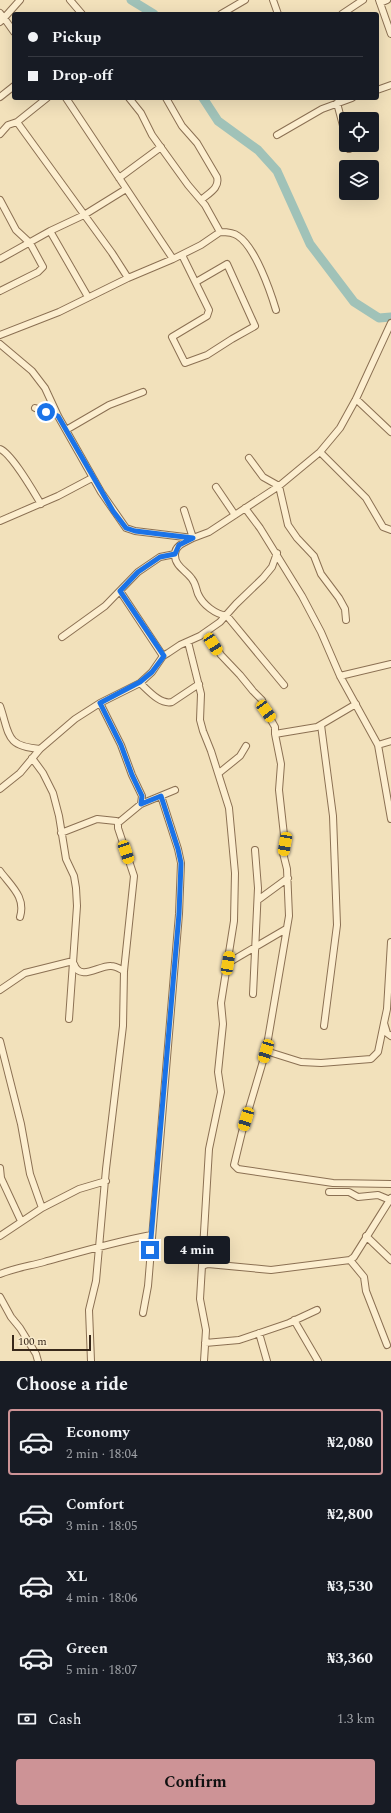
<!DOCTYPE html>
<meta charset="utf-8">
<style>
body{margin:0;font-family:Spectral,serif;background:#242831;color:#f1f3f6;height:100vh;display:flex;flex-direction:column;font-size:15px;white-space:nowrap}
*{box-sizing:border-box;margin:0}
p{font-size:13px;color:#9ea1a6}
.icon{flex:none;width:22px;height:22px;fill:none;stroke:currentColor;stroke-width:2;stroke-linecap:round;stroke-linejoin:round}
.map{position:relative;height:1361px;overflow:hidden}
.panel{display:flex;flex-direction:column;background:#171b24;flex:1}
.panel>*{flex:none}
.guide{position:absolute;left:12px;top:12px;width:367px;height:88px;border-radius:4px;box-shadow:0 4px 16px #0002;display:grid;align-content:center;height:88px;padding:0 16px;background:#171b24}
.tools{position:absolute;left:339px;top:112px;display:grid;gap:8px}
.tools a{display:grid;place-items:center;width:40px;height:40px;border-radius:4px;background:#171b24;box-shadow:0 4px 16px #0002;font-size:20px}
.scale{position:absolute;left:12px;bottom:10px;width:79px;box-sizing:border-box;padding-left:4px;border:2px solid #38281a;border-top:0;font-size:11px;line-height:14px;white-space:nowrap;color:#38281a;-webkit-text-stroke:3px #f9ebcb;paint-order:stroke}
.end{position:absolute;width:18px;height:18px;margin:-9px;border:5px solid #1a73e8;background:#fff;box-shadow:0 0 0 2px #fff}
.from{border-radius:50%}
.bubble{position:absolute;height:28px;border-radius:4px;background:#171b24;box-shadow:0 4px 16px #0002;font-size:13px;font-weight:700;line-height:28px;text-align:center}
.car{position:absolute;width:12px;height:24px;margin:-12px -6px;border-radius:5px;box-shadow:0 0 3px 1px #0007;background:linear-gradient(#f5c518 24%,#345 0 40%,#f5c518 0 76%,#345 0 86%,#f5c518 0)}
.guide b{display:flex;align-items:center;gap:14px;height:38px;font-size:15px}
.guide b+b{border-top:1px solid #363941}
.guide i{width:10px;height:10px;background:#f1f3f6}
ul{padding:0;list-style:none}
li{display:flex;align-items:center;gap:12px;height:66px;margin:0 8px 6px;padding:0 8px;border:2px solid transparent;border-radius:4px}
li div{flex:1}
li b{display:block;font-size:15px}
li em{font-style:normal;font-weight:700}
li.selected{border-color:#cd9396}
li>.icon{width:36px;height:36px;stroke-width:1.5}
h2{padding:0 16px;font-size:18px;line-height:48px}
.pay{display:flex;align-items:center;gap:10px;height:44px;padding:0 16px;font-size:15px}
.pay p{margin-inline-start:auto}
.action{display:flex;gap:8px;margin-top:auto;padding:8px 16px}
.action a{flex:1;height:46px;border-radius:4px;background:#cd9396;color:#111;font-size:16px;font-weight:700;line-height:46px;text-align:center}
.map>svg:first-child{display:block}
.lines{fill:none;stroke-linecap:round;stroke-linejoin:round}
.river{stroke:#a0c2b8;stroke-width:9}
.minor-casing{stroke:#8b7053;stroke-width:8}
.minor{stroke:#fceecf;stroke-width:6}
.route{stroke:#1a73e8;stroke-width:5}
</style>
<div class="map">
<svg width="391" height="1361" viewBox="0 0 391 1361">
<rect width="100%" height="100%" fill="#f2e1bb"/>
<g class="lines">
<path class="river" d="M131,0L154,14
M203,98L218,121L258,150L277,171L310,244L354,302L379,318L391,317"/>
<g class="minor-casing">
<path id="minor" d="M70,0L82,14
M273,0L278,14
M379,0L391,34
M380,3L387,0
M0,13L4,18L0,22
M221,14L245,0
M342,14L363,0
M14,32L4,18L20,0
M377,90L391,85
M0,97L14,86
M66,98L173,259
M129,98L141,113L152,135L188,185L205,205L220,232
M166,98L182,126L197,143L217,177C220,188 209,193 201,200
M337,103L346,137
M17,122L112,253L128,278
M0,134L8,125L17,122L47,98
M277,135L322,109L352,98
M348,145L349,149
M119,178L161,147
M0,200L16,230L30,243L43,267L38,272L0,291
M50,231L88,297
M182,255L209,310L207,316L172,337L185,363L207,355L232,339L255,326L227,264L196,282
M0,259L50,231L84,215L126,189
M0,335L59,312L128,278L173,259L201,245L220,232C226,232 233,232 238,236C255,247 270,290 276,310
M0,344L32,371L45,388L58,416L101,492L126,528L135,531L193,538L209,532L279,486L320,452L340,428L356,399L391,323
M356,399L391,432
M35,408L58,416
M66,430L109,405L143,392
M0,449C12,454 33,491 41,504
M320,452L366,498L383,527L391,530
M249,458L263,477L279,486L288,525L297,538L314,556L321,574L339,598L345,609L346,620
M216,487L235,515
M245,508L260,528L302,596L321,632L340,676L378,745L391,819
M184,510L193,538C186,542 175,545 175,554C174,566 187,571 192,579C196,584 196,589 198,594C203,605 215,614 227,616L284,685
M0,521L58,496L92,478
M120,591L163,656
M206,632L221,655L240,675L253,691L262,700L266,711L275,727V734L281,764L279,790L285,844L283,853L287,869L289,916L266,1051L242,1132L234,1165L238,1169L333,1183L391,1184
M62,637L105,606L138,572L160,557L175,554
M188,642L201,694L200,720L203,731L211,751L229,808L235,873L234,921L221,1003L223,1024L218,1072L221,1092L209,1149L202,1266
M340,676L391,664
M140,683C148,690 160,705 172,702L199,684
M100,703L121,745L132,775L142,796L141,804
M0,706C10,735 5,746 40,749
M321,725L333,816L337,925L324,1026
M275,734L317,727L356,704
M378,745L391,741
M32,758L43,773L53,793L59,816L66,859L74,876L76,888L77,906L69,1019
M219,773L240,756L246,746
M0,789L20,773L40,749L75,719L100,703L140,683L152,672L163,656L168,653L180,645L200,636L220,622L236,604L263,578L272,567L277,553
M61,833L97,819L116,821
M0,871C11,886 26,897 20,917
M258,900L288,878
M391,942L387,1009L384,1023L387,1033L391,1036
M228,963L286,929
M74,964C80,982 99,965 111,966C116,966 120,969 124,971
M0,990L25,973L73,961
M253,994L258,888L255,850
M0,1041L21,1124L30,1174L42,1208
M266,1051L301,1062L321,1063L371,1059L378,1052L384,1023
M0,1168L1,1178L21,1221
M329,1192H349L358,1197L378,1195L390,1200
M0,1236L42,1208L79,1189L106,1181
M366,1236L391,1260
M350,1260L364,1277L366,1291L387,1345
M0,1274C15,1268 29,1266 44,1262C80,1252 114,1242 151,1235
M0,1297L11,1317L20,1328L36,1354L38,1361
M143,1313L148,1286L179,914L181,863L178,849L161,796
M294,1320L318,1361
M259,1333L267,1361
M205,1343L239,1340L289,1323L317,1310
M91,1361L89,1310L96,1281L106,1169L123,1026L124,971L134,876L118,828V823L141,804L175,790
M204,1361L206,1330L200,1299L202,1266L208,1264L271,1270L350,1260L354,1257L391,1198"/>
</g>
<use href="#minor" class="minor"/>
</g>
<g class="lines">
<path class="route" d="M46,412L58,416L113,511L126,528L135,531L193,538L179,545L175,554L160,557L138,572L120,591L164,656L152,672L140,682L100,703L121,745L132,775L142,796L141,804L161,796L178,849L181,863L179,914L150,1250"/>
</g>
</svg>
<div class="tools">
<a><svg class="icon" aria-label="locate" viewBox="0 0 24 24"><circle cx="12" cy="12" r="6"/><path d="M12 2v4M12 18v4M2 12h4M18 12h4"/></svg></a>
<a><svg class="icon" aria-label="layers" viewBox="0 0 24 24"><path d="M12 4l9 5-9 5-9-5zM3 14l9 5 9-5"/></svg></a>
</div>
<div class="scale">100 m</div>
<i class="end from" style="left:46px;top:412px"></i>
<i class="end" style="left:150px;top:1250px"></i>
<div class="bubble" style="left:164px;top:1236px;width:66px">4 min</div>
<i class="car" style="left:213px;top:644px;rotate:147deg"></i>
<i class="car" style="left:266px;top:711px;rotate:144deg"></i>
<i class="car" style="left:285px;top:844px;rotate:190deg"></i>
<i class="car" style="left:126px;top:852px;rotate:161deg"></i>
<i class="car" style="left:228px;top:963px;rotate:9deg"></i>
<i class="car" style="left:266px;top:1051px;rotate:197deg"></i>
<i class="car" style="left:246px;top:1119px;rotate:197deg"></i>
<div class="guide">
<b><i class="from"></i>Pickup</b>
<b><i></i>Drop-off</b>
</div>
</div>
<section class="panel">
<h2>Choose a ride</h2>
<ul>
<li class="selected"><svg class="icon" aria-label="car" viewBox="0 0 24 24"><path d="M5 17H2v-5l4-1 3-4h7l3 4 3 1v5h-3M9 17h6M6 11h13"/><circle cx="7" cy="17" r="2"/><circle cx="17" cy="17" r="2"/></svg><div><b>Economy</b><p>2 min · 18:04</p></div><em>₦2,080</em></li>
<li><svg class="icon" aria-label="car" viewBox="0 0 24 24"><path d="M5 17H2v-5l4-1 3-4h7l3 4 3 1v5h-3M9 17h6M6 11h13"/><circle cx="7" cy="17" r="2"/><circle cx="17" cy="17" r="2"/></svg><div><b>Comfort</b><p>3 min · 18:05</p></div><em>₦2,800</em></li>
<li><svg class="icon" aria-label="car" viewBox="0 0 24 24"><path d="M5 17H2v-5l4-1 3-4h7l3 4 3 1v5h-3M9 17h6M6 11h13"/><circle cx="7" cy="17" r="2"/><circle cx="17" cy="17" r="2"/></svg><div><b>XL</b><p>4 min · 18:06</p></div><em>₦3,530</em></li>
<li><svg class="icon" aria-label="car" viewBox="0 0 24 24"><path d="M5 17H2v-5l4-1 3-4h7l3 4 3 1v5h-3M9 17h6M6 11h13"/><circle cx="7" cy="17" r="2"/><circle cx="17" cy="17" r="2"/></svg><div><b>Green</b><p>5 min · 18:07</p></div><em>₦3,360</em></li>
</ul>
<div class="pay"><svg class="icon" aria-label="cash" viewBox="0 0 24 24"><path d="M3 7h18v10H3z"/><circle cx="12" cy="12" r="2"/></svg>Cash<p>1.3 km</p></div>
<div class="action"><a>Confirm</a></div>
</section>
